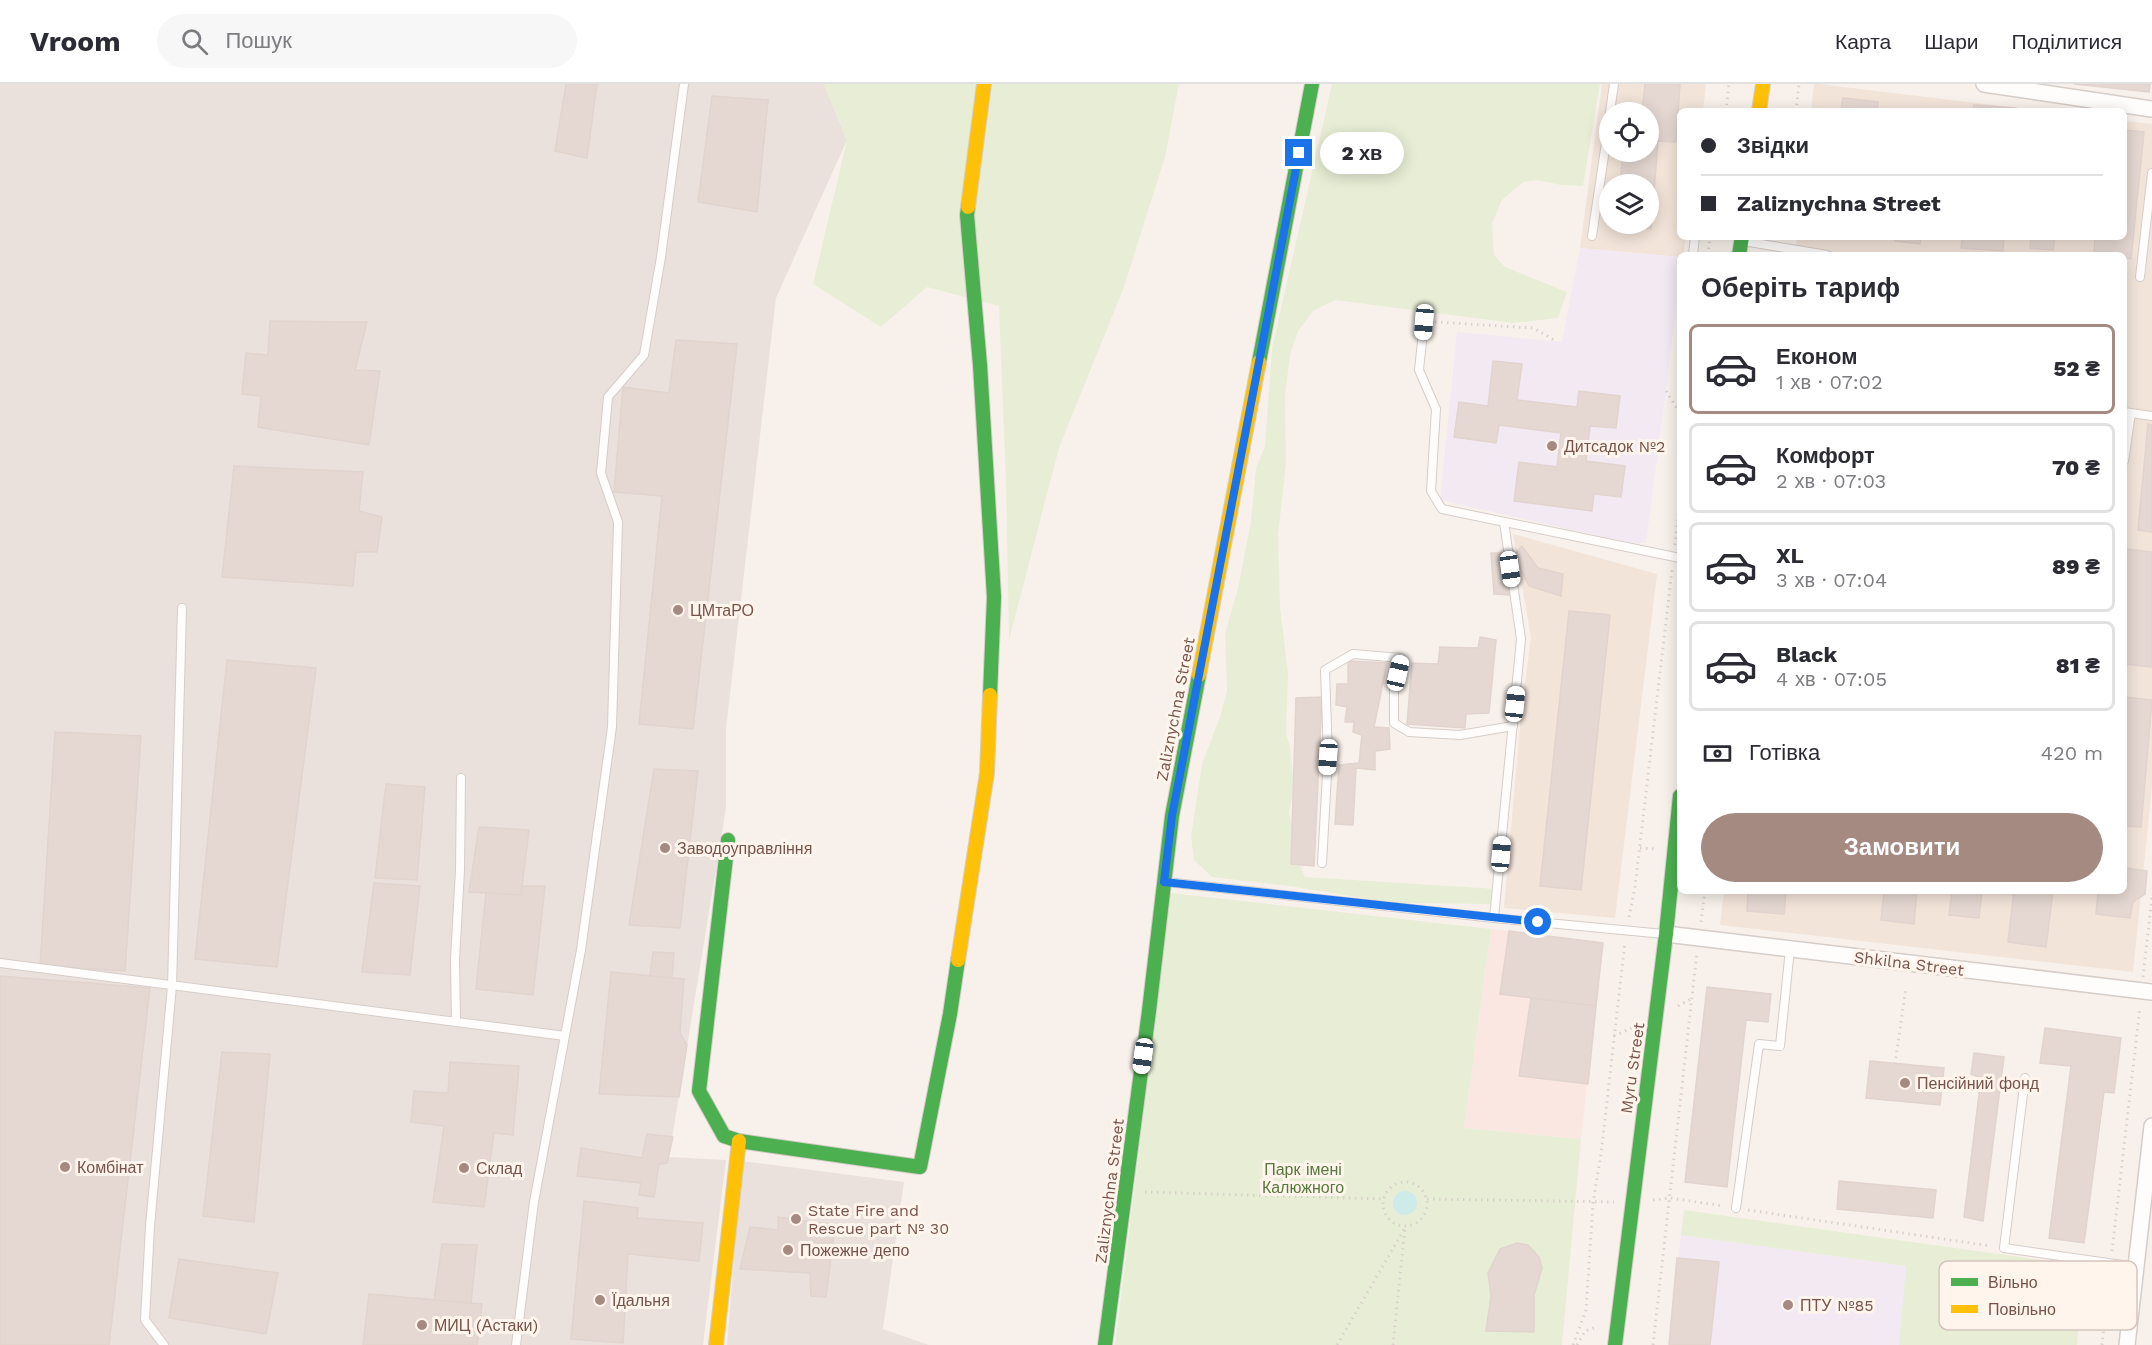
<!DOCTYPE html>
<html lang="uk">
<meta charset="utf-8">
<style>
body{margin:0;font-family:"Work Sans",sans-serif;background:#f7f7f7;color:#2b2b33;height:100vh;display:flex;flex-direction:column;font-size:22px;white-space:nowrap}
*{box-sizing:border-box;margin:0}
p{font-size:20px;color:#7c7c81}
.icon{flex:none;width:33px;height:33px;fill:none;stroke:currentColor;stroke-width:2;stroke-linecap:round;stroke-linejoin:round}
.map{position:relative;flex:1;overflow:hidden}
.details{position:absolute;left:1677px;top:168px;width:450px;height:642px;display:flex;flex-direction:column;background:#fff;border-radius:9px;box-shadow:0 3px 15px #0003}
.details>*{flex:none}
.top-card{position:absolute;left:1677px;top:24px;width:450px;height:132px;border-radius:9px;box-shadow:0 3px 15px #0003;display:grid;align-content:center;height:132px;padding:0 24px;background:#fff}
.fabs{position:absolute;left:1599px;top:18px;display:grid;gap:12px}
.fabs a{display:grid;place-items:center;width:60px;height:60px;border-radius:50%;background:#fff;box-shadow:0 3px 15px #0003;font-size:30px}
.end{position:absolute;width:27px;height:27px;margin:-14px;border:8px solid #1a73e8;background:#fff;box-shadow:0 0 0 3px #fff}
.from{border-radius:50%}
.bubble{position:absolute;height:42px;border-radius:21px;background:#fff;box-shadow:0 3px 15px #0003;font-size:20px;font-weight:800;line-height:42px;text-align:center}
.car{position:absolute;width:18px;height:36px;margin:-18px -9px;border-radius:8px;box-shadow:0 0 4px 2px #0007;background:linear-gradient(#fff 24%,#345 0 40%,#fff 0 76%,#345 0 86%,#fff 0)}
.top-card b{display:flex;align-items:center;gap:21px;height:57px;font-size:22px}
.top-card b+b{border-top:2px solid #e1e1e2}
.top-card i{width:15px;height:15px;background:#2b2b33}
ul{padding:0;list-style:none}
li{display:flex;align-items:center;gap:18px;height:90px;margin:0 12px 9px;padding:0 12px;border:3px solid #e1e1e2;border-radius:9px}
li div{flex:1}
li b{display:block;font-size:22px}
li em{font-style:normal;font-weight:800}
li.on{border-color:#a58a82}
li>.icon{width:54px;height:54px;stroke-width:1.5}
h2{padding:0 24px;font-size:27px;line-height:72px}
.pay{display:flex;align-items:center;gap:15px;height:66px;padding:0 24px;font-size:22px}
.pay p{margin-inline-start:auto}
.primary-button{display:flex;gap:12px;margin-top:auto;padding:12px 24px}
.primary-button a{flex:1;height:69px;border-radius:36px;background:#a58a82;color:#fff;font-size:24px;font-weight:800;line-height:69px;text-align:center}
header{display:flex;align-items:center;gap:36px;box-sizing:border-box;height:84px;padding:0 30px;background:#fff;border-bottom:2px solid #e1e1e2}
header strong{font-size:28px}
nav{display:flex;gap:33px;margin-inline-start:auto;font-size:21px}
.search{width:420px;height:54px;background:#f7f7f7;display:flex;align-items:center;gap:15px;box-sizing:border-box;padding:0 21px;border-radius:33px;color:#7c7c81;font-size:22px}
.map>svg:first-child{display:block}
.residential{fill:#f2e4d9;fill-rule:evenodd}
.commercial{fill:#fbe7e1}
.industrial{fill:#ebe1dc}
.education{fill:#f2e9f3}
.green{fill:#e8eed5}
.water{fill:#ccebe9}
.building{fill:#e5d8d2;stroke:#e1d3cd;stroke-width:1.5}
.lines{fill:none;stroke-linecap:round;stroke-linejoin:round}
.lane-casing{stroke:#d6ccc8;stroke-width:10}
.street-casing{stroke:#d6ccc8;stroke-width:18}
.fast-casing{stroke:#d7ccc8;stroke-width:16}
.slow-casing{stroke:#d7ccc8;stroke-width:16}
.path{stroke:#dad0cd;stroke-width:3;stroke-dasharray:1.5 4.5;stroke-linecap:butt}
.lane{stroke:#fefdfc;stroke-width:8}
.street{stroke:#fefdfc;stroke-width:15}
.fast{stroke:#4caf50;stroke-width:14}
.slow{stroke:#ffc107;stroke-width:14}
.route{stroke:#1a73e8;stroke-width:8}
.poi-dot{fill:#a58a82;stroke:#fff5ed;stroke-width:2}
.labels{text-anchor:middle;stroke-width:6;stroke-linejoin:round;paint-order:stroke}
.poi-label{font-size:16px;fill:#785349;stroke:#fff5ed;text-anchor:start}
.street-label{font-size:16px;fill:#785349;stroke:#fff5ed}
.park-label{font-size:16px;fill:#58793d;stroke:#fff5ed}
.key{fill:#fff5ed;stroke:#d6c4bc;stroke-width:1.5}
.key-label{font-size:16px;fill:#785349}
</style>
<header>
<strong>Vroom</strong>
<div class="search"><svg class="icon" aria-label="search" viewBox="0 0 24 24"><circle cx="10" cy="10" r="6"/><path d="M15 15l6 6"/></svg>Пошук</div>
<nav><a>Карта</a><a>Шари</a><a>Поділитися</a></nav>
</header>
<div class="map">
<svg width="2152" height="1261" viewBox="0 0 2152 1261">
<rect width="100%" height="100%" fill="#f8f1eb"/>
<path class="residential" d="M1602,0H1706L1703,27H1680V153H1686L1683,171L1680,173L1580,164ZM1610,28H1648V68H1610ZM1610,100H1648V140H1610Z
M1814,0H1819L2042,27H1811Z
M2124,37L2152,40V703L2133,888L1720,841L1724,807H2124V171H1795L1797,153H2124Z
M1513,450L1657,490L1615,834L1504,824L1521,631L1531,553Z"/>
<path class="commercial" d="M1491,845L1603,859L1581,1055L1464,1044Z"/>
<path class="industrial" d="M0,0H824L847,56L776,214L726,645V724L669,1073L726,1076L703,1261H0Z
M742,1077L904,1098L883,1245L929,1261H727Z"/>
<path class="education" d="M1580,164L1680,173V196L1646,459H1631L1440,416L1457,248L1562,258Z
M1681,1151L1907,1182L1899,1261H1669Z"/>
<path class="green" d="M824,0H1179L1165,73L1124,203L1059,364L1009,556L1006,398L999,222L927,203L881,243L813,200L847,56Z
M1332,0H1600L1583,102L1561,101L1537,96L1523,98L1502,116L1492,140L1494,171L1505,183L1567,208L1558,234L1513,239L1335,216L1313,227L1298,247L1290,271L1285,312L1286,380L1278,451L1280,523L1288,589L1286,649L1290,663L1294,704L1289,729L1300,782L1305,793L1497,805L1493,820L1393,819L1289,802L1212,793L1194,776L1191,752L1202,680L1220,633L1227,606L1225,550L1238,504L1251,437L1256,384L1265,362L1272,264Z
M1171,809L1491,845L1464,1044L1581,1055L1562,1261H1115Z
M1684,1126L2084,1182L2077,1261H1899L1906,1182L1681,1151Z"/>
<path class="water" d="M1393 1119a12 12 0 1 1 24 0a12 12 0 1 1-24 0Z"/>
<path class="building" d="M566,0H597L587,74L555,67Z
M1645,0H1680L1676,58L1658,57L1651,145L1617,142V140H1648V100H1620L1623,68H1648V28H1642Z
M2074,0H2150L2149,8Z
M712,12L768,16L757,128L698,118Z
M1843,14L1878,18L1877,27H1841Z
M1974,21L2016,24V27H1973Z
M2124,46L2144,48L2131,175L2124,174V171H2094L2095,153H2124Z
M1895,153H1921L1920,160L1895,157Z
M1962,153H2004L2003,167L1961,164Z
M2031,153H2055L2053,166L2030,164Z
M270,237L367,238L355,286L380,287L369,361L258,343L261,312L242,310L246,269L268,271Z
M676,256L737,260L693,645L639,640L662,412L614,408L623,303L669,309Z
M1493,277L1522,280L1517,316L1577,323L1579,307L1620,312L1616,344L1590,342L1586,377L1625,382L1621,413L1594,410L1592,427L1514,417L1519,378L1557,383L1561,349L1499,341L1496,359L1454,353L1459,318L1488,322Z
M2148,340L2152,341V448L2138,446Z
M234,382L363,388L359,427L382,433L377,468H356L353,502L222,493Z
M1522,462L1538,484L1563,490L1561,512L1529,502L1514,471Z
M2127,465L2152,468V583L2124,580V495Z
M1491,469H1506L1511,511L1494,510Z
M1569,527L1610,531L1581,806L1540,802Z
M1480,553L1496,556L1489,629L1466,630L1465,644L1407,640L1412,579L1438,580L1440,563L1478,564Z
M227,576L316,584L277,883L195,875Z
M1348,577L1387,579L1374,643L1389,644L1390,665L1375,667V686L1356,684L1353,741L1335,740L1339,681L1359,679L1362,651L1353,648L1354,638H1345L1347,623L1336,621L1337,600H1348Z
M1322,613L1314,782L1291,780L1296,614Z
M2124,613L2152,616L2141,743L2124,742Z
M55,648L141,652L125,887L40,882Z
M654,685L698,687L680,844L629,841Z
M386,700L425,703L417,796L375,794Z
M479,743L529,746L521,811L469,808Z
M2124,784L2147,787L2145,810L2133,818L2130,834L2096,830L2098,807H2124Z
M374,799L420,802L410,891L362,888Z
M522,802H545L533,911L476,905L486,809L521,811Z
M1748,807H1786L1784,830L1747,827Z
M1884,807H1917L1914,840L1881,836Z
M1952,807H1982L1979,834L1949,831Z
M2014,807H2053L2046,863L2008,858Z
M1509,847L1603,859L1596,922L1500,910Z
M653,868L674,869L672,894L650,892Z
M611,888L684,895L680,949L687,961L679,1013L599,1010Z
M0,892L150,904L109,1261H0Z
M1707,903L1771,910L1768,938L1746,936L1727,1103L1685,1098Z
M1531,914L1596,922L1588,1000L1519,992Z
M2045,944L2121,954L2114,1009L2104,1008L2084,1159L2049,1154L2071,982L2040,979Z
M222,968L270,970L254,1138L203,1132Z
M1974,969L2004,973L1983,1137L1964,1133L1981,994L1971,990Z
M1870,977L1944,984L1940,1021L1866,1014Z
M450,978L519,982L513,1051L494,1049L484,1123L433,1118L444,1042L411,1038L414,1007L448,1009Z
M647,1050L673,1053L667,1079L659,1080L654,1113L639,1111L641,1099L577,1092L581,1064L642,1074Z
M1839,1097L1936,1106L1933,1134L1837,1125Z
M584,1117L638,1124L637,1134L703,1139L699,1177L628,1170L623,1259L571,1255Z
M778,1133L835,1141L826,1213L811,1212L810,1189L740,1185L750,1143L778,1146Z
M1517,1159L1528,1161L1539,1173L1542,1184L1534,1211V1248L1486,1247L1491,1212L1488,1189L1500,1165Z
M442,1160L477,1161L471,1219L434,1216Z
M1677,1174L1719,1178L1710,1261H1669Z
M179,1175L278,1189L266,1250L169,1234Z
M369,1210L482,1220L477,1261H363Z"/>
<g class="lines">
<g class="lane-casing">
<path id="lane" d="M1610,28L1614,0
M1592,152L1610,32
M1743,157L1827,171
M1693,171L1695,153
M2140,193L2152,89
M1424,238L1419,286L1436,325L1431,407L1442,425L1680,474
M2124,328L2152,332
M2124,377L2131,329
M1322,779L1328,673L1325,586L1353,570L1401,574L1394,605V639L1409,648L1460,651L1513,642
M1166,798L1494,834L1664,850
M1494,834L1521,555L1504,438
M0,879L565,952
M456,938L455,875L460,786L461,694
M2025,994L2004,1164L2136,1183
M1736,1124L1759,960L1780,962L1790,865
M164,1261L145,1236L150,1142L172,902L182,524
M516,1261L534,1118L581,866L612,643L618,438L601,389L608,313L644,271L661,173L684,0"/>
</g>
<g class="street-casing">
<path id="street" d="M1984,0L2152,25
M1666,850L2152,908
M2127,1261L2152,1042"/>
</g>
<g class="fast-casing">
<path id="fast" d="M968,123L967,131L980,281L994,513L990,611
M1739,171L1742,153
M1259,278L1312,0
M728,756L699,1007L724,1052L739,1057L920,1083L950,930L958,876
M1105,1261L1149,927L1172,732L1199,591
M1615,1261L1666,850L1680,712"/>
</g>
<g class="slow-casing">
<path id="slow" d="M1759,27L1763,0
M968,123L984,0
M1199,591L1259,278
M958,876L987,689L990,611
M716,1261L739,1057"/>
</g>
<path class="path" d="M1726,27L1729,0
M1796,27L1799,0
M1708,171L1710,153
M1435,238L1533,244L1556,257
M1666,307L1680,329
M1675,461L1680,415
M1640,764L1656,765
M1629,833L1635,803L1672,486
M1701,838L1705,807
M2143,893L2152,813
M1678,922L1691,915
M1614,952L1634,943
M1895,980L1906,903
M1383 1120a22 22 0 1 1 44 0a22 22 0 1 1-44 0Z
M1145,1108L1384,1115
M1427,1115L1614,1118
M1653,1116L1670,1114L1724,1122
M1748,1126L1991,1162
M2112,1167L2140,923
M1337,1261L1406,1142
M1393,1261L1405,1144
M1573,1261L1586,1226L1593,1119L1601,1070L1625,858
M1577,1261L1585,1247L1597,1243
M1653,1261L1697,868
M2102,1261L2109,1191"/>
<use href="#lane" class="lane"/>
<use href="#street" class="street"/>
<use href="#fast" class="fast"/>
<use href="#slow" class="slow"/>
</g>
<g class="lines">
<path class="route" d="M1299,69L1172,732L1164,798L1538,838"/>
</g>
<g class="poi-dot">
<circle cx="1552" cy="362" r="6"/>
<circle cx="678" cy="526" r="6"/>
<circle cx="665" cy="764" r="6"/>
<circle cx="1905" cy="999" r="6"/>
<circle cx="65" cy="1083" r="6"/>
<circle cx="464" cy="1084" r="6"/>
<circle cx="796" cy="1135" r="6"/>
<circle cx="788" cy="1166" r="6"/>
<circle cx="600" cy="1216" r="6"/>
<circle cx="1788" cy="1221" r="6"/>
<circle cx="422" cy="1241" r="6"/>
</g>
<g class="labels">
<g class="poi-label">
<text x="1564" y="368">Дитсадок №2</text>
<text x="690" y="532">ЦМтаРО</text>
<text x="677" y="770">Заводоуправління</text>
<text x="1917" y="1005">Пенсійний фонд</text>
<text x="77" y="1089">Комбінат</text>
<text x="476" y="1090">Склад</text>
<text x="808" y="1132">State Fire and<tspan x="808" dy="18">Rescue part № 30</tspan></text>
<text x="800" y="1172">Пожежне депо</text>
<text x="612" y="1222">Їдальня</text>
<text x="1800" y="1227">ПТУ №85</text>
<text x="434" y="1247">МИЦ (Астаки)</text>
</g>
<g class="street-label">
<text transform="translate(1175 625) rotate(-79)" y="6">Zaliznychna Street</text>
<text transform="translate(1909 879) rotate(7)" y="6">Shkilna Street</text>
<text transform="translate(1632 984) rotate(-82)" y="6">Myru Street</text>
<text transform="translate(1109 1107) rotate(-83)" y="6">Zaliznychna Street</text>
</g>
<g class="park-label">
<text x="1303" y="1091">Парк імені<tspan x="1303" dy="18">Калюжного</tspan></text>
</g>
</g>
<rect x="1939" y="1177" width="198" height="69" rx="9" class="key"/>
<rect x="1951" y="1194" width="27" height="8" fill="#4caf50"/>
<rect x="1951" y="1221" width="27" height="8" fill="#ffc107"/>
<g class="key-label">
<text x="1988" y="1204">Вільно</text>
<text x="1988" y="1231">Повільно</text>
</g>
</svg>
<div class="fabs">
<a><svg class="icon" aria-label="locate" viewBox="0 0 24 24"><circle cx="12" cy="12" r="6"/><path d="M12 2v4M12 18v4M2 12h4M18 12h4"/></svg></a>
<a><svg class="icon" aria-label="layers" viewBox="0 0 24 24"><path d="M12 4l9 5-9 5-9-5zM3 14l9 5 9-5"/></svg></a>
</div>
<i class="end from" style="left:1538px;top:838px"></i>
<i class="end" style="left:1299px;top:69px"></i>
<div class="bubble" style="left:1320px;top:48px;width:84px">2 хв</div>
<i class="car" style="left:1424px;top:238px;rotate:185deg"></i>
<i class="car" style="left:1510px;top:485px;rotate:172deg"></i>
<i class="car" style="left:1398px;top:589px;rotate:13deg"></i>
<i class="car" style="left:1515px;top:620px;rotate:6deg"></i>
<i class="car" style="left:1328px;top:673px;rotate:184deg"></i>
<i class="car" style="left:1501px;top:770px;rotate:5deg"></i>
<i class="car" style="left:1143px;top:972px;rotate:188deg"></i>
<div class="top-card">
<b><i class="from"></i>Звідки</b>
<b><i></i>Zaliznychna Street</b>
</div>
<section class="details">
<h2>Оберіть тариф</h2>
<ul>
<li class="on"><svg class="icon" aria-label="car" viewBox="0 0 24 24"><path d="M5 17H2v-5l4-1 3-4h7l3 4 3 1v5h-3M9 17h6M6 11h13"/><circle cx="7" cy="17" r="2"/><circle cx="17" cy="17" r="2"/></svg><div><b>Економ</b><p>1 хв · 07:02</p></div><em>52 ₴</em></li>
<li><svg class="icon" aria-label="car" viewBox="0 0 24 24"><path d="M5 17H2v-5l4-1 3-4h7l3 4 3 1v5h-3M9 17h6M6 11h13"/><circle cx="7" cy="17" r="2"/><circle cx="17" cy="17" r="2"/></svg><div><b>Комфорт</b><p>2 хв · 07:03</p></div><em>70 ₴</em></li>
<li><svg class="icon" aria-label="car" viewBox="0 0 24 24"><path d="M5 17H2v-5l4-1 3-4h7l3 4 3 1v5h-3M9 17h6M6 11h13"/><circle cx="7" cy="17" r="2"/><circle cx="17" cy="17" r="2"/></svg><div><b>XL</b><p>3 хв · 07:04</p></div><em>89 ₴</em></li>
<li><svg class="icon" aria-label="car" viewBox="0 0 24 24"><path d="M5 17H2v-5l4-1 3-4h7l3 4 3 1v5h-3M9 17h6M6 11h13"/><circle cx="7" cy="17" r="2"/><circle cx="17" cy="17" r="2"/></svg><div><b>Black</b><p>4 хв · 07:05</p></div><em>81 ₴</em></li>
</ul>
<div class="pay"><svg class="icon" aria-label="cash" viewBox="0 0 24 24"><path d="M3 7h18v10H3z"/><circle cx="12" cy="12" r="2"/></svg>Готівка<p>420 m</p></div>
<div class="primary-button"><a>Замовити</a></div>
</section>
</div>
